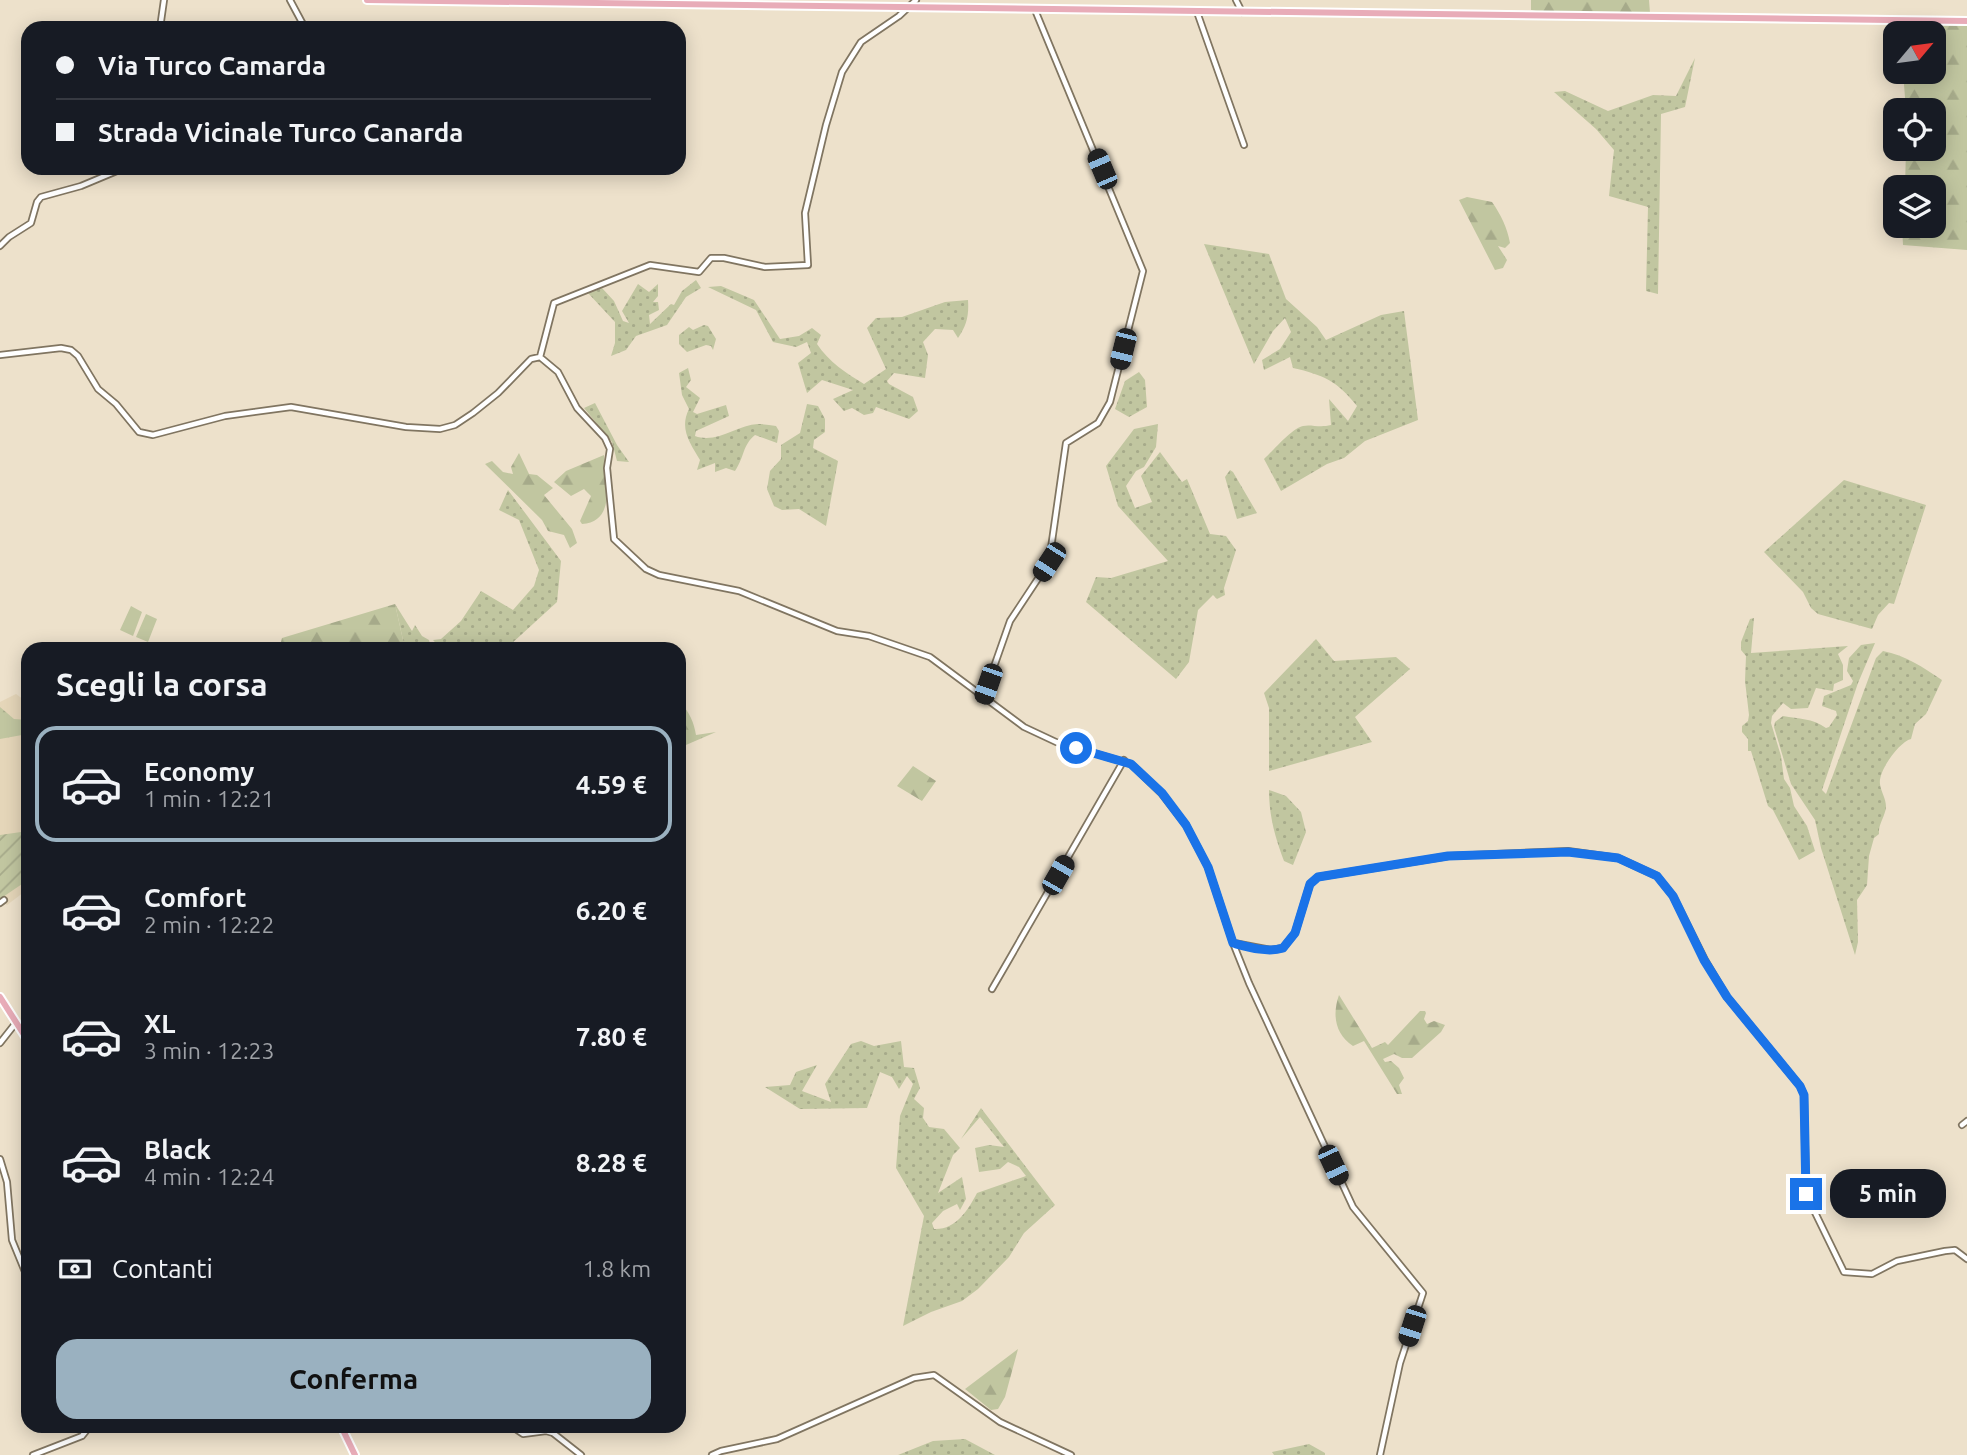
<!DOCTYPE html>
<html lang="it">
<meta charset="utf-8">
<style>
body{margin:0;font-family:Ubuntu,sans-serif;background:#242831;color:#f1f3f6;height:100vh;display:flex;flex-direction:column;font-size:26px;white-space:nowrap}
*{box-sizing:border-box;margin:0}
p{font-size:23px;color:#9ea1a6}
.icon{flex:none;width:38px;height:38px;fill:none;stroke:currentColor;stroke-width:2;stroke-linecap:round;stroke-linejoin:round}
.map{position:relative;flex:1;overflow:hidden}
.details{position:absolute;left:21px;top:642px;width:665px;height:791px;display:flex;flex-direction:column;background:#171b24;border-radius:21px;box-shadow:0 4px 18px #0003}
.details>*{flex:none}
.banner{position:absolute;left:21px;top:21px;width:665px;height:154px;border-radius:21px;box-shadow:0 4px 18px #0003;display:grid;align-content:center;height:154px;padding:0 35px;background:#171b24}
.needle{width:46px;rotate:61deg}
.fabs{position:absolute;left:1883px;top:21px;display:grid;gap:14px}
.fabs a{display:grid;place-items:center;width:63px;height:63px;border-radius:14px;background:#171b24;box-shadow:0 4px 18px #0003;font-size:35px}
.end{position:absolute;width:32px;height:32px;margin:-16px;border:9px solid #1a73e8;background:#fff;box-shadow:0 0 0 4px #fff}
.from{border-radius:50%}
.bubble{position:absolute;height:49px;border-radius:21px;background:#171b24;box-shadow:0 4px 18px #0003;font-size:23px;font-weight:600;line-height:49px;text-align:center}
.car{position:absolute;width:21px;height:42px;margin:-21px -10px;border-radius:9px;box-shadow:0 0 5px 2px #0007;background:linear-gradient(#222 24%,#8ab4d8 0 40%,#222 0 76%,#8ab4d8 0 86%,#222 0)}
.banner b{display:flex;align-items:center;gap:24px;height:66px;font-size:26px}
.banner b+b{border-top:2px solid #363941}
.banner i{width:18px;height:18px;background:#f1f3f6}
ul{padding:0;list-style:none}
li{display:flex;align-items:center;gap:21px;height:116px;margin:0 14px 10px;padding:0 21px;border:4px solid transparent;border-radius:21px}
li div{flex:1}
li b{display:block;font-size:26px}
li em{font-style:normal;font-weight:600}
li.current{border-color:#9ab1c0}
li>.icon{width:63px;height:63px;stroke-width:1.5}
h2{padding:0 35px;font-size:32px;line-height:84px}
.pay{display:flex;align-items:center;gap:18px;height:77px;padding:0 35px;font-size:26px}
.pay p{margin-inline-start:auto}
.cta{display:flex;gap:14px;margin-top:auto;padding:14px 35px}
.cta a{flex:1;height:80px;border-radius:21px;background:#9ab1c0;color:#111;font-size:28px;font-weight:600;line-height:80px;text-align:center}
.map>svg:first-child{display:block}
.built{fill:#e5d6b9}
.grass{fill:url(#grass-dots)}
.forest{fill:url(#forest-firs)}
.garden{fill:url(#garden-furrows)}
.pitch{fill:#c1c6a0}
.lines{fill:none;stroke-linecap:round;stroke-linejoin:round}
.minor-casing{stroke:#807561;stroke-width:8}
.major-casing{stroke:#fff;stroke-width:10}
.minor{stroke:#fff;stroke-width:4.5}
.major{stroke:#e8acb8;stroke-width:6}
.route{stroke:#1a73e8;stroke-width:9}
</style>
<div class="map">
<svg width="1967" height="1455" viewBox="0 0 1967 1455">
<defs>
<pattern id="grass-dots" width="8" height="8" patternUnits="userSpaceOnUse" patternTransform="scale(1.75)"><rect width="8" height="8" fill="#c1c6a0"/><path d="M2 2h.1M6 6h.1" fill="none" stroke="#a6aa8a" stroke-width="1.8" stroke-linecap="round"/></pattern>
<pattern id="forest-firs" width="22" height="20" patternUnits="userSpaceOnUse" patternTransform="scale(1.75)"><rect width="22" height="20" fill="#c1c6a0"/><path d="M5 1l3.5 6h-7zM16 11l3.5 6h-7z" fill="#a6aa8a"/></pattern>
<pattern id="garden-furrows" width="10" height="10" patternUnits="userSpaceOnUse" patternTransform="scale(1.75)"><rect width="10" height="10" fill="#c1c6a0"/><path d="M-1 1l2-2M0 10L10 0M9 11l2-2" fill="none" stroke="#a6aa8a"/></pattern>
</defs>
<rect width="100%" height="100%" fill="#ede1cb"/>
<path class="built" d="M16,694L28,703V889L7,905L0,899V702Z"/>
<path class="grass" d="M1695,58L1685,107L1661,114L1658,294L1646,291L1648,207L1609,196L1614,150L1596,129L1554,92L1565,91L1608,111L1653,95L1676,96Z
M1204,244L1269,254L1286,299L1317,327L1326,340L1381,315L1404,311L1418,420L1365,441L1344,458L1327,464L1281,491L1264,459C1273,451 1292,428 1303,426C1311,424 1319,428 1331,425L1329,399L1348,421L1357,406C1337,381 1324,375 1293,368L1290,357L1264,370L1262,360L1280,349L1291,332L1285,318L1273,331L1254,364Z
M696,280L701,288L686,297L667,325L636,336L626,350L611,356L615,343V322L588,293L602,288L614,301L623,321L629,323L622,311L638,284L649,292L658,284V296L653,302H658L659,310L649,315L650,324L671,304L674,305L682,291Z
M721,286L754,300L780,339L799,336L812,328L821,335L817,344C829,362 846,373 864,384L886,369L867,328L876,318L902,317L945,302L968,300C969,315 967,325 958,338L953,330L935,329L923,342L928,355L925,378L894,373L887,381L889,384L913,397L918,411L909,419L876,407L873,413L864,415L852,408L844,411L833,399L853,390L822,380L807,393L798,363L811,353L807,342L796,347L773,342L756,310L708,287Z
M704,325L708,326L716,339L713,350L711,346L706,345L687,352L679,344V335L689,327L693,330Z
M688,368L691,380L686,387L700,398L693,412L697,414L726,405L729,416L696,431L695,436C717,444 737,425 758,424C764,424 770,425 776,426L779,431L777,443L755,435C742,446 745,456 735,471L726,468L715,472V463L697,470L700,460C690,443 679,429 689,409L682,395L679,373Z
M1139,372L1145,380L1147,407L1129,417L1115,409L1125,381Z
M595,403L617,445L629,462L617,461L612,442L584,408Z
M807,404L818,406L825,419V432L814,440L813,448L838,461L826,526L799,509L782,510L774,506L767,489L770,471L781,459V445L800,433Z
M1158,424L1156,447L1144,467L1136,471L1126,486L1135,508L1152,502L1141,476L1160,452L1182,482L1187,479L1210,534L1226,536L1236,550L1224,588L1225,595L1217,599L1213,595L1198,610L1189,662L1176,679L1086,602L1096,577L1111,578L1168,561L1118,506L1106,466L1134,429Z
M1230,470L1233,472L1257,513L1237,519L1225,477Z
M1844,480L1926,505L1894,604L1889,603L1878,615L1872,629L1818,614L1811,608L1803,592L1764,552Z
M508,490L561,561L557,602L510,645L509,649H441L433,640L441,639L461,621L481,591L513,610L534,586L539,570L519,520L499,510Z
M395,604L412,631L415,625L422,636L429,640L430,645L425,649H405Z
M1754,618L1751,653L1848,646L1838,654L1843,665V680L1834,684L1833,691L1816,688L1808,708L1791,709L1783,703L1772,716L1771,723L1781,756L1784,779L1790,788L1794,806L1807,826L1815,851L1799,860L1773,810L1768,806L1751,751H1748V739L1742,732V726L1748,721L1749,715L1745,681L1746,656L1741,650V642L1750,619Z
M1316,639L1334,661L1396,657L1410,669L1355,717L1372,742L1269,771V708L1264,693Z
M1875,643L1858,683L1822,790L1826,794L1876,658L1883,651C1905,655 1924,668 1942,680L1926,714L1915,724L1911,739C1899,742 1878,771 1880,784C1881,792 1886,798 1886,807C1885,817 1878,824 1879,834L1874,838L1869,856L1867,885L1857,900L1858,942L1855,955L1821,848L1815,820L1791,784L1774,727L1775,722L1783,716C1799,719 1812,718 1826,728L1829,727L1837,715L1836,711L1822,706L1824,696L1851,685L1853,681L1847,671L1849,658L1861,645Z
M1269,790L1286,796L1301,812L1306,832L1293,865L1284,861C1275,837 1269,816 1269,790Z
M861,1041L874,1046L901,1041L904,1067L914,1068L920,1088L914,1099L924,1108L923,1118L929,1127L944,1129L960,1148L953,1155L938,1193L962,1177L966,1199L960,1210L957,1204L943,1211L932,1223L934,1229C956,1230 968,1210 977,1193L1026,1176L1019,1167L1008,1162L1000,1169L979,1172L975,1148L989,1145L1004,1147L980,1117L961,1139L981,1108L1055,1205L1024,1233L1009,1257L978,1289L962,1301L931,1312L903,1326L924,1216L896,1168L900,1116L913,1084L907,1076L899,1089L892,1077L880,1072L867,1108L800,1109L765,1087L790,1085L796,1072L817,1065L802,1091L831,1102L825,1084L851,1044Z
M965,1439L995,1455H898L933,1441Z
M1309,1444L1325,1453V1455H1274L1272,1452Z"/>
<path class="forest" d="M1531,0H1649L1650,13L1536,11L1531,10Z
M1902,25L1967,26V250L1903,245L1902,226H1934V187H1905L1906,149H1934V110H1906L1903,72H1934V33H1902Z
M1467,197L1492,202C1501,215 1507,227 1510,243L1505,248L1498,246L1507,260L1503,268L1495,270L1459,200Z
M519,453L529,474L537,475L553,488L544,495L572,529L577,543L570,548L564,535L548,531L542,520L485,464L492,461L503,472L513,474L511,467Z
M604,455C606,478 617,522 582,524L580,521L591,496L584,489L571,496L554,482L566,471Z
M395,604L405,649H279L282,638Z
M680,703C690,712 694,723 696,735L716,732L679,748Z
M0,707L14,719L28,720V741L22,735L0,739Z
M913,766L936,781L922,801L897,786Z
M1339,995L1372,1048L1385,1042L1388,1045L1420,1011H1425L1426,1013L1424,1019L1427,1024L1434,1021L1445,1025L1441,1032L1412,1058H1402L1394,1054L1383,1059L1385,1062L1391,1061L1399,1068L1404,1078L1399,1085L1402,1094H1397L1364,1041L1353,1046C1335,1034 1332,1015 1339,995Z
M1018,1349L1005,1397L998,1409L991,1410L965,1389Z"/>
<path class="garden" d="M21,832L25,882L0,899V835Z"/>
<path class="pitch" d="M131,606L142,612L133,636L120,630Z
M146,614L157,619L148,642L136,637Z"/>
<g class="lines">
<g class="minor-casing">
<path id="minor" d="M290,0L305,28
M1236,0L1242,12
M1197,12L1244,145
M160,28L164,0
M0,246L9,237L31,223L37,202L41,197L81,186L124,168
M0,355L61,348L71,350L78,356L98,389L116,404L139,432L153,435L225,416L291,407L406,427L440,429L455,425L473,413L498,393L531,359L540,357L558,372L577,408L605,438L610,449L607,468L614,539L646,569L659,575L739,591L837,631L869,636L930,657L1024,727L1056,742L1131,764L1162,794L1186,825L1208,867L1233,943L1249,983L1353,1207L1423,1293L1400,1363L1380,1455
M540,357L554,303L650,265L699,272L711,258H724L765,267L808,265L805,213L826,125L842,72L861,42L899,16L916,0
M983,698L1010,621L1049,562L1066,443L1098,423L1110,402L1143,271L1035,10
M0,903L4,900
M1234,943L1271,950L1283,948L1295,933L1310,884L1318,877L1449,856L1568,851L1618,858L1657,876L1673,896L1705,960L1727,997L1800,1086L1804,1095L1806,1194L1844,1272L1872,1274L1897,1261L1945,1251L1955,1250L1967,1259
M992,989L1124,760
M0,1043L15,1024
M1962,1125L1967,1121
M0,1159L7,1182L12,1240L28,1279
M511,1426L523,1434L546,1431L553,1433L581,1455
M33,1455L82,1436L90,1426
M712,1455L721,1451L777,1439L914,1378L934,1375L1000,1422L1071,1455"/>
</g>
<g class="major-casing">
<path id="major" d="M367,0L1967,21
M0,997L28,1041
M341,1426L355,1455"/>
</g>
<use href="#minor" class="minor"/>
<use href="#major" class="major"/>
</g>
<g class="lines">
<path class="route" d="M1076,748L1131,764L1162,793L1186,825L1208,867L1233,943C1248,947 1268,953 1283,948L1295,933L1310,884L1318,877L1448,856L1568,852L1618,858L1657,876L1673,896L1704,960L1727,997L1800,1086L1804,1095L1806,1194"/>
</g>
</svg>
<div class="fabs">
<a><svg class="needle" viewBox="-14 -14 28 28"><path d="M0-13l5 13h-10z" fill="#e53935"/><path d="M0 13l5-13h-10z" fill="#9ea1a6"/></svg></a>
<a><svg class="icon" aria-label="locate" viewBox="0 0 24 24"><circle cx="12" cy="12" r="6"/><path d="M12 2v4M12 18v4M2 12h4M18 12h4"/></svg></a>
<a><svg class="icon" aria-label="layers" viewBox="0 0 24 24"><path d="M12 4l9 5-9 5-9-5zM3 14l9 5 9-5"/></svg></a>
</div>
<i class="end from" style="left:1076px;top:748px"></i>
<i class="end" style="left:1806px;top:1194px"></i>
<div class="bubble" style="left:1830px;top:1169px;width:116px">5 min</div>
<i class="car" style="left:1102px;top:169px;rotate:337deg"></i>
<i class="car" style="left:1123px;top:349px;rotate:194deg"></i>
<i class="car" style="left:1049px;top:562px;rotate:213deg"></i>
<i class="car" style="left:988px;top:684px;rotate:199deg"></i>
<i class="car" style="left:1058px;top:875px;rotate:30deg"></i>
<i class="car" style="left:1333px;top:1165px;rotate:155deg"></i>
<i class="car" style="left:1412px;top:1326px;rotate:198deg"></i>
<div class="banner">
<b><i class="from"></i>Via Turco Camarda</b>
<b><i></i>Strada Vicinale Turco Canarda</b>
</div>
<section class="details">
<h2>Scegli la corsa</h2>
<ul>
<li class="current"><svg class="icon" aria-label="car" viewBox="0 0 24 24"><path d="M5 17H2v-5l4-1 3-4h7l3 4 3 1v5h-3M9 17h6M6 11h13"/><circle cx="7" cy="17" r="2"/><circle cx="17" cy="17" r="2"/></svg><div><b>Economy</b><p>1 min · 12:21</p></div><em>4.59 €</em></li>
<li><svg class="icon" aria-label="car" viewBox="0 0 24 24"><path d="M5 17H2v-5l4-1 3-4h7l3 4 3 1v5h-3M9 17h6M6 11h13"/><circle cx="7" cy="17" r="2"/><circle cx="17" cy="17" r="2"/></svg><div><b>Comfort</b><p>2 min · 12:22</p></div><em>6.20 €</em></li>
<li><svg class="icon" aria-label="car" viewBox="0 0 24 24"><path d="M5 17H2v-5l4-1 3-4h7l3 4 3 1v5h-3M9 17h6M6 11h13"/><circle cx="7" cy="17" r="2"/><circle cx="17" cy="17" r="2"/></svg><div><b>XL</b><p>3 min · 12:23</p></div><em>7.80 €</em></li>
<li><svg class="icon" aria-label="car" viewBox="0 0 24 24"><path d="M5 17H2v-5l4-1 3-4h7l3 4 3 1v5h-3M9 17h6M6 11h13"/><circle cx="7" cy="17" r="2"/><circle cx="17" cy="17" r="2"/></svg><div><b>Black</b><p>4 min · 12:24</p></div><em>8.28 €</em></li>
</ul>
<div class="pay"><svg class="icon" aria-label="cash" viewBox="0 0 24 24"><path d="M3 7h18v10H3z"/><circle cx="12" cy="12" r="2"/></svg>Contanti<p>1.8 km</p></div>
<div class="cta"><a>Conferma</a></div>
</section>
</div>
